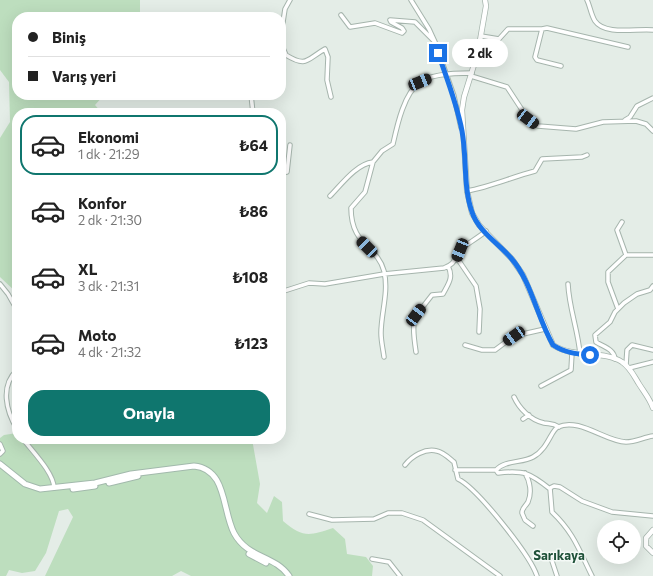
<!DOCTYPE html>
<html lang="tr">
<meta charset="utf-8">
<style>
body{margin:0;font-family:Commissioner,sans-serif;background:#f2f2f2;color:#222;height:100vh;display:flex;flex-direction:column;font-size:15px;white-space:nowrap}
*{box-sizing:border-box;margin:0}
p{font-size:13px;color:#767676}
.icon{flex:none;width:22px;height:22px;fill:none;stroke:currentColor;stroke-width:2;stroke-linecap:round;stroke-linejoin:round}
.map{position:relative;flex:1;overflow:hidden}
.drawer{position:absolute;left:12px;top:108px;width:274px;height:336px;display:flex;flex-direction:column;background:#fff;border-radius:16px;box-shadow:0 4px 16px #0002}
.drawer>*{flex:none}
.top-card{position:absolute;left:12px;top:12px;width:274px;height:88px;border-radius:16px;box-shadow:0 4px 16px #0002;display:grid;align-content:center;height:88px;padding:0 16px;background:#fff}
.fabs{position:absolute;left:597px;top:520px;display:grid;gap:8px}
.fabs a{display:grid;place-items:center;width:44px;height:44px;border-radius:50%;background:#fff;box-shadow:0 4px 16px #0002;font-size:20px}
.end{position:absolute;width:18px;height:18px;margin:-9px;border:5px solid #1a73e8;background:#fff;box-shadow:0 0 0 2px #fff}
.from{border-radius:50%}
.bubble{position:absolute;height:28px;border-radius:14px;background:#fff;box-shadow:0 4px 16px #0002;font-size:13px;font-weight:700;line-height:28px;text-align:center}
.car{position:absolute;width:12px;height:24px;margin:-12px -6px;border-radius:5px;box-shadow:0 0 3px 1px #0007;background:linear-gradient(#222 24%,#8ab4d8 0 40%,#222 0 76%,#8ab4d8 0 86%,#222 0)}
.top-card b{display:flex;align-items:center;gap:14px;height:38px;font-size:15px}
.top-card b+b{border-top:1px solid #e0e0e0}
.top-card i{width:10px;height:10px;background:#222}
ul{padding:7px 0 0;list-style:none}
li{display:flex;align-items:center;gap:12px;height:60px;margin:0 8px 6px;padding:0 8px;border:2px solid transparent;border-radius:16px}
li div{flex:1}
li b{display:block;font-size:15px}
li em{font-style:normal;font-weight:700}
li.selected{border-color:#0f766e}
li>.icon{width:36px;height:36px;stroke-width:1.5}
.cta{display:flex;gap:8px;margin-top:auto;padding:8px 16px}
.cta a{flex:1;height:46px;border-radius:16px;background:#0f766e;color:#fff;font-size:16px;font-weight:700;line-height:46px;text-align:center}
.map>svg:first-child{display:block}
.green{fill:#bddebe}
.lines{fill:none;stroke-linecap:round;stroke-linejoin:round}
.minor-casing{stroke:#a6b5ad;stroke-width:5.5}
.tertiary-casing{stroke:#a6b5ad;stroke-width:6}
.secondary-casing{stroke:#a2b9ac;stroke-width:7}
.minor{stroke:#fff;stroke-width:3.5}
.tertiary{stroke:#fff;stroke-width:4.5}
.secondary{stroke:#fff;stroke-width:5}
.route{stroke:#1a73e8;stroke-width:5}
.labels{text-anchor:middle;stroke-width:3;stroke-linejoin:round;paint-order:stroke}
.quarter-label{font-size:13px;font-weight:bold;fill:#1f5139;stroke:#f4f9f6}
</style>
<div class="map">
<svg width="653" height="576" viewBox="0 0 653 576">
<rect width="100%" height="100%" fill="#e4ede7"/>
<path class="green" d="M0,0H140V17H17V95H104L95,105L102,113H17V293L0,277V138L10,122L9,82L0,70Z
M17,433V439H252L260,484L257,503L267,513L274,496L282,502L283,521C303,538 309,536 333,528L345,539L347,554L366,557L373,566L372,576H191L181,571L172,576H45L73,517L68,509L59,511L46,553L35,571L22,573L9,570L6,576H0V438L4,435Z"/>
<g class="lines">
<g class="minor-casing">
<path id="minor" d="M411,0L429,29L435,42L454,96L461,128
M587,0C590,6 591,15 595,21C605,36 638,28 653,30
M341,15L350,27L375,23L402,33L404,31L402,28L391,22L390,20L415,22L435,42
M542,29L547,28L628,47
M281,35L285,9L290,0
M481,36L499,39L508,29H542L535,57L537,60L561,66
M281,37L283,48L286,55L281,58
M286,55C307,68 307,59 325,49L328,57L327,80L331,97
M471,76L507,87L528,119L538,126L576,129L603,122L636,121L646,124L653,131
M251,95L253,113
M625,120L630,117L637,106L653,98
M281,173L287,172L290,145
M467,191C490,187 512,177 535,171L542,159L582,157L587,155
M330,196C341,185 356,164 373,162
M622,222L617,230L626,255
M457,258L476,286L480,309L479,332
M0,284L8,294L17,310
M568,284C569,308 578,330 580,354
M281,292L309,283L325,284L384,274L444,268C457,263 453,259 460,250C462,247 481,236 486,231
M618,309L608,282V272L626,255H653
M465,345L482,350H495L514,336L545,329
M416,352C411,319 412,321 432,295L443,294C448,284 454,278 448,266
M384,357C383,349 381,341 381,333C381,313 389,292 384,271C377,245 351,246 351,208L365,192L373,162L382,151L393,144C397,126 404,93 420,82C431,74 459,73 472,73
M615,359C614,349 604,347 596,342L595,335L610,322L615,312L624,303L637,294L650,290L653,286
M626,365L627,350L632,345L653,350
M629,368L653,362
M17,370C0,386 6,411 17,429
M541,386L571,370L572,353
M514,397C519,408 530,420 544,423C550,424 553,423 559,427
M523,419L529,415
M23,439C32,451 54,473 54,488
M0,444L3,451L0,454
M405,465C412,456 425,448 437,451C443,452 449,458 454,462L458,479C477,488 530,555 537,576
M455,470H496
M525,473C530,481 532,493 528,502C525,507 522,508 522,513L525,520L533,526
M550,489C530,473 524,470 498,473L496,470C505,460 522,463 533,457C548,449 551,430 558,427C579,417 606,442 626,442C636,442 644,437 653,436
M309,514L332,520L374,519L388,513H402L423,520L500,576
M372,559L389,562L400,576
M552,561L557,576
M592,576C579,550 574,533 552,512L550,488L554,486L560,487L582,501L612,512L653,516"/>
</g>
<g class="tertiary-casing">
<path id="tertiary" d="M485,0L486,6L478,52L464,97L462,110L467,191L472,213L479,225L512,259L523,275L553,345C575,359 604,350 622,362C630,367 634,376 639,384C644,392 650,399 653,408
M653,530L646,538V546L653,553"/>
</g>
<g class="secondary-casing">
<path id="secondary" d="M0,464L25,484L40,489L95,483L131,474L194,466C227,469 222,510 234,533C248,559 275,555 289,576
M109,483L138,476
M73,489L95,486
M249,554L266,563"/>
</g>
<use href="#minor" class="minor"/>
<use href="#tertiary" class="tertiary"/>
<use href="#secondary" class="secondary"/>
</g>
<g class="lines">
<path class="route" d="M438,53C447,79 457,104 462,131C467,158 463,187 472,212C478,231 499,244 511,258C532,282 537,318 553,345C565,353 577,354 590,355"/>
</g>
<g class="labels">
<g class="quarter-label">
<text x="559" y="560">Sarıkaya</text>
</g>
</g>
</svg>
<div class="fabs">
<a><svg class="icon" aria-label="locate" viewBox="0 0 24 24"><circle cx="12" cy="12" r="6"/><path d="M12 2v4M12 18v4M2 12h4M18 12h4"/></svg></a>
</div>
<i class="end from" style="left:590px;top:355px"></i>
<i class="end" style="left:438px;top:53px"></i>
<div class="bubble" style="left:452px;top:39px;width:56px">2 dk</div>
<i class="car" style="left:420px;top:82px;rotate:68deg"></i>
<i class="car" style="left:528px;top:119px;rotate:127deg"></i>
<i class="car" style="left:367px;top:247px;rotate:315deg"></i>
<i class="car" style="left:460px;top:250px;rotate:202deg"></i>
<i class="car" style="left:416px;top:315px;rotate:37deg"></i>
<i class="car" style="left:514px;top:336px;rotate:235deg"></i>
<div class="top-card">
<b><i class="from"></i>Biniş</b>
<b><i></i>Varış yeri</b>
</div>
<section class="drawer">
<ul>
<li class="selected"><svg class="icon" aria-label="car" viewBox="0 0 24 24"><path d="M5 17H2v-5l4-1 3-4h7l3 4 3 1v5h-3M9 17h6M6 11h13"/><circle cx="7" cy="17" r="2"/><circle cx="17" cy="17" r="2"/></svg><div><b>Ekonomi</b><p>1 dk · 21:29</p></div><em>₺64</em></li>
<li><svg class="icon" aria-label="car" viewBox="0 0 24 24"><path d="M5 17H2v-5l4-1 3-4h7l3 4 3 1v5h-3M9 17h6M6 11h13"/><circle cx="7" cy="17" r="2"/><circle cx="17" cy="17" r="2"/></svg><div><b>Konfor</b><p>2 dk · 21:30</p></div><em>₺86</em></li>
<li><svg class="icon" aria-label="car" viewBox="0 0 24 24"><path d="M5 17H2v-5l4-1 3-4h7l3 4 3 1v5h-3M9 17h6M6 11h13"/><circle cx="7" cy="17" r="2"/><circle cx="17" cy="17" r="2"/></svg><div><b>XL</b><p>3 dk · 21:31</p></div><em>₺108</em></li>
<li><svg class="icon" aria-label="car" viewBox="0 0 24 24"><path d="M5 17H2v-5l4-1 3-4h7l3 4 3 1v5h-3M9 17h6M6 11h13"/><circle cx="7" cy="17" r="2"/><circle cx="17" cy="17" r="2"/></svg><div><b>Moto</b><p>4 dk · 21:32</p></div><em>₺123</em></li>
</ul>
<div class="cta"><a>Onayla</a></div>
</section>
</div>
